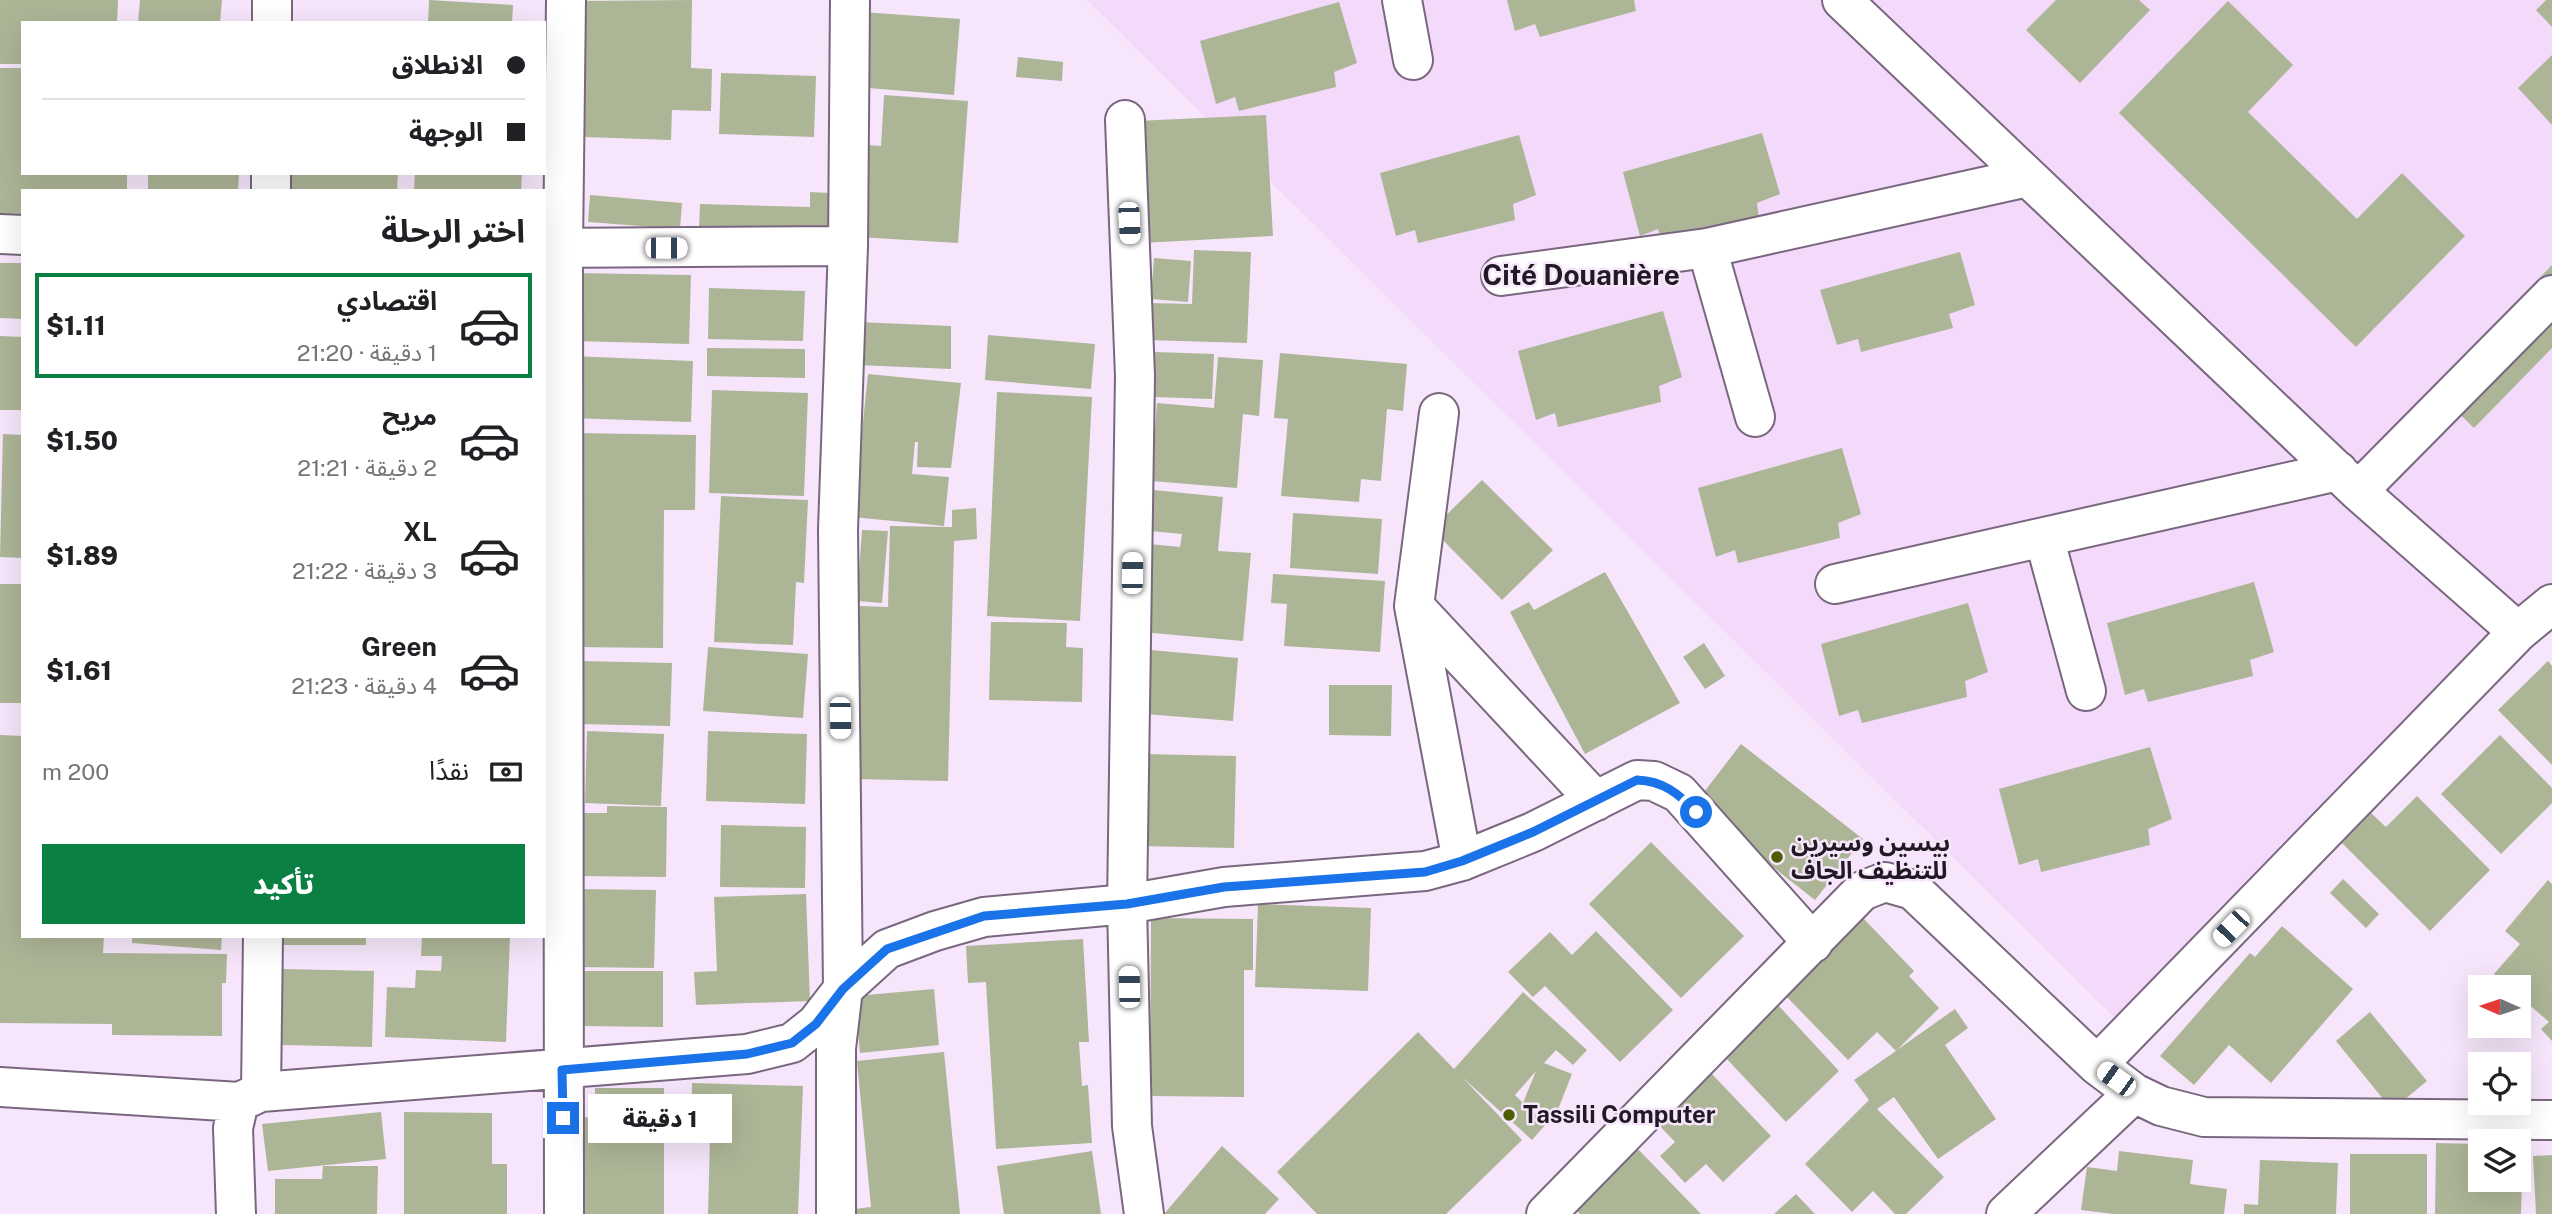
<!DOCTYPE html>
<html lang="ar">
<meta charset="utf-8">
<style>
body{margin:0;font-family:"Public Sans","Noto Sans Arabic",sans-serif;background:#f6f6f6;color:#202124;direction:rtl;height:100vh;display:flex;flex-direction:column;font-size:26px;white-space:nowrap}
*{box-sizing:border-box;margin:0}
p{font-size:23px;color:#757577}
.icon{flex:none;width:38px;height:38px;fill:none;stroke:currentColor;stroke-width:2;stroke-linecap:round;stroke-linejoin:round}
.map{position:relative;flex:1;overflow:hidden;direction:ltr}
.sheet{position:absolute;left:21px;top:189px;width:525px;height:749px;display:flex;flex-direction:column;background:#fff;border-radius:0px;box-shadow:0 7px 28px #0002;direction:rtl}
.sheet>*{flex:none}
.hud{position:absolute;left:21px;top:21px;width:525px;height:154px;border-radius:0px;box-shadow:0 7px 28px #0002;direction:rtl;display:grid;align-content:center;height:154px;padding:0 21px;background:#fff}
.needle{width:46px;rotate:273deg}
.controls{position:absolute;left:2468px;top:975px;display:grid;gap:14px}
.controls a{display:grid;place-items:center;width:63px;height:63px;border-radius:0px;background:#fff;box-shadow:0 7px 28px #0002;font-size:35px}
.end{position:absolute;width:32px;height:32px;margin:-16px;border:9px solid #1a73e8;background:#fff;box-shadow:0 0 0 4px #fff}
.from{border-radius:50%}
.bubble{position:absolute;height:49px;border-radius:0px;background:#fff;box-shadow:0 7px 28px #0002;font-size:23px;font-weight:800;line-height:49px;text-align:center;direction:rtl}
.car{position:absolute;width:21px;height:42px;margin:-21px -10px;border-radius:9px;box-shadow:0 0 5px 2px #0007;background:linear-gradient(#fff 24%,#345 0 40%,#fff 0 76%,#345 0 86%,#fff 0)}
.hud b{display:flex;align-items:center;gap:24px;height:66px;font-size:26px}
.hud b+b{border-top:2px solid #e0e0e0}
.hud i{width:18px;height:18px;background:#202124}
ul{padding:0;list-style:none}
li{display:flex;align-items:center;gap:21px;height:105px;margin:0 14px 10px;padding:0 7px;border:4px solid transparent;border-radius:0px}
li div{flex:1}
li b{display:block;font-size:26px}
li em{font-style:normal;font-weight:800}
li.on{border-color:#0b8043}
li>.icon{width:63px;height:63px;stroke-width:1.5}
h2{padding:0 21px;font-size:32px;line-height:84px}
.pay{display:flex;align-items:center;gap:18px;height:77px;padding:0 21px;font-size:26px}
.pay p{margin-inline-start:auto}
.primary-button{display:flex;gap:14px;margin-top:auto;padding:14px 21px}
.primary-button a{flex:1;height:80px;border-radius:0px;background:#0b8043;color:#fff;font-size:28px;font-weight:800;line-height:80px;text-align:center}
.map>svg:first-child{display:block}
.built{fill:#f3d9fa}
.building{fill:#adb597;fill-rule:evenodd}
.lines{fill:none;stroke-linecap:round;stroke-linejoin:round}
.minor-casing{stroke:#7a677f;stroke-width:42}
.minor{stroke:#fff;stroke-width:38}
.route{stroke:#1a73e8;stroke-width:9}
.poi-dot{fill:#4e5d00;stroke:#f7e6fb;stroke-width:2.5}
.labels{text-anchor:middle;stroke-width:5;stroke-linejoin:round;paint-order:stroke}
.poi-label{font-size:24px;font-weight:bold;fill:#211923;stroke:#f7e6fb;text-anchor:start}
.quarter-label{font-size:28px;font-weight:bold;fill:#211923;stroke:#f7e6fb}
</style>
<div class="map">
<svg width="2552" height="1214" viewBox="0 0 2552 1214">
<rect width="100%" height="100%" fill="#f7e6fb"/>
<path class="built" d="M1087,0H2552V589L2117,1020Z"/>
<path class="building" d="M0,0H118L117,23H23V64H0Z
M140,0H222L220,23H138Z
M429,0L513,5L512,23H428Z
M692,0L691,68L712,69L711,111L672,110L671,140L584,137L585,79H578L579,1Z
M1507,0H1634L1636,11L1540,37L1535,24L1515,31Z
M2056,0H2139L2150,10L2080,83L2026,30Z
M2546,0H2552V27L2536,10Z
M2228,1L2293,65L2248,112L2357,219L2402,173L2465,236L2356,347L2119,113Z
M1339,2L1357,63L1334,72L1336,87L1239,111L1235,97L1216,104L1200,41Z
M862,12L960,19L954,95L856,87Z
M2552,55V125L2518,88Z
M1018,57L1063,62L1062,81L1016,77Z
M0,68H23V173L127,174V191H23V219L0,218Z
M721,73L816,76L814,137L719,134Z
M884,95L968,101L958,243L858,237L868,145L881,146Z
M1266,115L1273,236L1142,243L1136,121Z
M1762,133L1780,194L1757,203L1759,219L1662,242L1658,229L1640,236L1623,172Z
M1519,135L1536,195L1513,204L1515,220L1418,243L1415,230L1396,236L1380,173Z
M148,173H239L238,191H148Z
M291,173H398L397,191H290Z
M415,173H522L521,191H414Z
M810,192L830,193L829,233L699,229L700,204L810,207Z
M590,195L682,203L680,229L588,222Z
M1194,250L1251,252L1247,343L1148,340L1149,303L1192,304Z
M1960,252L1975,305L1949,314L1953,328L1861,352L1858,339L1837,345L1820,290Z
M1154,258L1191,261L1188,302L1151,299Z
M0,263H23V319L0,318Z
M2552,265V348L2474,428L2433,388Z
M575,273L691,275L689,344L574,341Z
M709,288L805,291L803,341L708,339Z
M1663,311L1682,377L1659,386L1661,402L1558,427L1555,413L1536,420L1518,351Z
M858,322L951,326V369L857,365Z
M988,335L1095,344L1091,389L985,380Z
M0,336L23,337V410H0Z
M707,348L805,349V378L707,376Z
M1155,352L1214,354L1212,399L1153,397Z
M1280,353L1407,364L1403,411L1387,409L1381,481L1361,479L1359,502L1281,496L1288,419L1274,418Z
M572,356L693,361L691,422L570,418Z
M1218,357L1263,360L1259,416L1243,414L1237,488L1151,481L1157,403L1214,408Z
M868,374L961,383L951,468L917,467L918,442H915L912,474L949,477L944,526L853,517Z
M712,390L808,393L804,496L709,493Z
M997,392L1092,397L1080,621L987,616Z
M578,433L696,435L695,510H664L663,648L574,647Z
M3,434L23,435V558L0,557Z
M1842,448L1861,514L1838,523L1840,538L1738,563L1735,550L1716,557L1698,488Z
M1482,480L1553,550L1502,600L1432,529Z
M1154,490L1223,497L1218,551L1251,553L1243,641L1141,632L1149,544L1180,547L1182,534L1150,531Z
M721,496L808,500L804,583L796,582L793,645L714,642Z
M976,508L977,539L954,541L948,781L855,779L860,606L888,607L890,526L952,527V510Z
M1293,513L1382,519L1378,574L1290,568Z
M862,530L888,531L882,603L857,601Z
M1605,572L1680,703L1585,754L1510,612L1529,602L1534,610Z
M1273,574L1385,581L1380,652L1284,646L1287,604L1271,603Z
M2254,582L2274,652L2250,660L2253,676L2148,702L2144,689L2125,695L2107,623Z
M0,584H23V703H0Z
M1968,603L1988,672L1965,681L1967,697L1862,723L1858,710L1839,716L1821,644Z
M991,622L1067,623L1066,647L1083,648L1082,702L989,700Z
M1704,643L1725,676L1705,689L1683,657Z
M708,647L808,654L803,718L703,711Z
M1151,650L1238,658L1233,721L1145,714Z
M579,661L672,663L670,726L577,724Z
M2548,661L2552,666V765L2498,710Z
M1329,685H1392L1391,736L1329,735Z
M587,731L664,734L661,806L585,803Z
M708,731L807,734L805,804L706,801Z
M0,735L23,736V936H104L103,953L227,954L226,983H222V1036L112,1035V1024L0,1023Z
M2500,735L2552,788V803L2501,854L2441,794Z
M1741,744L1863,839L1815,900L1694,805Z
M2150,747L2172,819L2148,829L2150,845L2041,872L2038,859L2019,865L1999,789Z
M1143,754L1236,756L1234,848L1141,846Z
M2417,796L2490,870L2430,931L2342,843L2371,813L2386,827Z
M607,806L667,807L666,877L576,876V813H607Z
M721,825L806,827L805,888L720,887Z
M1651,842L1744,936L1681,998L1589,904Z
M2343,879L2379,914L2366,928L2330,893Z
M2548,880L2552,884V1041L2541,1029L2549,1022L2518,995V987H2508L2494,974L2520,944L2505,931Z
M576,889L656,890L654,968L575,967Z
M806,894L810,1001L696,1005L694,972L717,971L714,897Z
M1258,904L1371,908L1368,991L1255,987Z
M1862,917L1914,971L1909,976L1939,1008L1897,1050L1955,1009L1968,1028L1945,1045L1996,1119L1938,1159L1894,1097L1877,1109L1944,1177L1906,1214H1895L1873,1191L1852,1212L1805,1164L1869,1100L1854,1080L1896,1051L1877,1032L1848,1060L1783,993Z
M1151,918L1253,919V970H1244V1097L1150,1096Z
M2282,926L2353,989L2271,1083L2229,1045L2194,1085L2160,1056L2250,953L2255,957Z
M1596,931L1673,1010L1620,1062L1545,986L1533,997L1508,972L1550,932L1572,955Z
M132,936H222L221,950L132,943Z
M278,936H366V945H278Z
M422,936H510L506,1042L385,1037L387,987L415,988L416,970L441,971L442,956H421Z
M1083,939L1089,1042H1079L1082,1086L1088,1085L1092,1143L996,1149L986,982L968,983L966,946Z
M283,969L374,971L372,1047L282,1045Z
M577,971H663V1027L577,1026Z
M934,989L939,1045L860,1053L855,996Z
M1523,992L1587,1050L1573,1065L1556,1050L1544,1063L1572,1074L1555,1117L1527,1106L1546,1124L1532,1140L1462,1077L1522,1140L1446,1214H1317L1277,1172L1418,1032L1454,1069ZM1536,1071L1523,1103L1515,1095Z
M1777,1004L1839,1071L1786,1122L1723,1055Z
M2370,1012L2427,1081L2392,1110L2336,1041Z
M944,1052L960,1214H846V1210L871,1207L857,1061Z
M1710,1072L1771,1136L1723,1182L1706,1164L1685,1183L1660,1156L1675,1142L1657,1123Z
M692,1083L803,1086L798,1214H708L710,1137L691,1136Z
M595,1088H664V1214H579L581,1117L595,1118Z
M381,1112L386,1159L268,1171L262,1124Z
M404,1112L492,1113V1164H507V1214H404Z
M2436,1143L2480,1144V1180H2518V1145H2523L2521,1214H2435Z
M1634,1145L1701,1214H1580L1572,1206Z
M1222,1146L1279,1199L1265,1214H1164Z
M1092,1151L1101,1214H1004L997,1166Z
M2119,1151L2193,1160L2190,1184L2227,1189L2224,1214H2114L2081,1210L2087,1167L2117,1171Z
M2350,1154H2427V1214H2350Z
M2552,1155V1214H2536L2533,1156Z
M2260,1160L2338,1163L2336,1214H2244V1204L2258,1205Z
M323,1166H378L377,1214H275V1179H322Z
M1796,1194L1815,1214H1774Z"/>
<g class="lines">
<g class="minor-casing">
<path id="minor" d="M1402,0L1413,60
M1842,0L2358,491L2518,632
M272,23V0
M1125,120L1135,376L1127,904L1132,1126L1144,1214
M271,191V173
M0,234L23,235
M544,248L848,246
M1707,248L1755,417
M1501,276L1707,248L2028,177
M1439,413L1414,606L1462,861
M2358,491L2552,295
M2044,537L2086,691
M1835,584L2338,471
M1414,606L1596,801
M2097,1065L2518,632L2552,604
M0,1087L239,1102L261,1092L747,1054L792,1043L816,1024L843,989L887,949L935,931L984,917L1127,904L1224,887L1425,871L1462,861L1533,832L1637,780L1654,781L1679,793L1813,943
M261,1092L263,936
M236,1214L233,1128L239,1102
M564,1214L563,248L566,0
M836,1214V1048L843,989L838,529L848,246L850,0
M1546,1214L1862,891L1885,882L1913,890L2097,1065L2134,1093L2161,1106L2204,1117L2552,1120
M2006,1214L2134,1093"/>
</g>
<use href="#minor" class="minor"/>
</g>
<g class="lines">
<path class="route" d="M563,1118L562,1070L747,1054L792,1043L816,1024L843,989L887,949L984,916L1127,904L1224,887L1425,872L1462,861L1533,832L1637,780C1663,781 1678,793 1696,812"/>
</g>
<g class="poi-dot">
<circle cx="1777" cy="857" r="7"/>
<circle cx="1509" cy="1115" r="7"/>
</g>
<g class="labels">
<g class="poi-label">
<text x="1791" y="851">بيسين وسيرين<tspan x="1791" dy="28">للتنظيف الجاف</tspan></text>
<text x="1523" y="1123">Tassili Computer</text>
</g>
<g class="quarter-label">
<text x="1581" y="285">Cité Douanière</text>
</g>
</g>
</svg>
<div class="controls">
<a><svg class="needle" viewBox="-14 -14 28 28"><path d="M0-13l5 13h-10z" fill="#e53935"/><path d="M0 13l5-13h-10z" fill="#757577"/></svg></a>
<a><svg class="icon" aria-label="locate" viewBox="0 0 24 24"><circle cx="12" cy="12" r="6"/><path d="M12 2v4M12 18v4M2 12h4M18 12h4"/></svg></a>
<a><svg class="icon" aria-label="layers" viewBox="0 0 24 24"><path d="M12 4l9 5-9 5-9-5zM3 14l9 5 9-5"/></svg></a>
</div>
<i class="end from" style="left:1696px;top:812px"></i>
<i class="end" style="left:563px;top:1118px"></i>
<div class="bubble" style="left:588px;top:1094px;width:144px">1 دقيقة</div>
<i class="car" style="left:1129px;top:223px;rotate:177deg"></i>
<i class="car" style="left:666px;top:248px;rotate:90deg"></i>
<i class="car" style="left:1132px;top:573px;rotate:1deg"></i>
<i class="car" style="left:840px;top:718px;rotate:179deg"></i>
<i class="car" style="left:2231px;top:928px;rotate:224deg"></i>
<i class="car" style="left:1129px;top:987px;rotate:359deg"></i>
<i class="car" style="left:2116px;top:1079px;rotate:306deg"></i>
<div class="hud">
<b><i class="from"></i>الانطلاق</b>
<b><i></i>الوجهة</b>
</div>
<section class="sheet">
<h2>اختر الرحلة</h2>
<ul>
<li class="on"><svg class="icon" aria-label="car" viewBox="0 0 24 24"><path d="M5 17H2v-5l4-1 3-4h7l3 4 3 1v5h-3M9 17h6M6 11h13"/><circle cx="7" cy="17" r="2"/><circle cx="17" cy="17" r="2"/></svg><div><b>اقتصادي</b><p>1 دقيقة · 21:20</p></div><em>$1.11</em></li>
<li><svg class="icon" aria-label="car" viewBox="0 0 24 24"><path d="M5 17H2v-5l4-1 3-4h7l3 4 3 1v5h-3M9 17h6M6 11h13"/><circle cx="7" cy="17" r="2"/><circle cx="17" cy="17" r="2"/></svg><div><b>مريح</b><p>2 دقيقة · 21:21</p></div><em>$1.50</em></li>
<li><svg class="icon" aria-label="car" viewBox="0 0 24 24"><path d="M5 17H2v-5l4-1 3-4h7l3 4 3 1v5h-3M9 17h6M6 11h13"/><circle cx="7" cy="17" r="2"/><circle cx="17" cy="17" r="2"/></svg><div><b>XL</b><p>3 دقيقة · 21:22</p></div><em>$1.89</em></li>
<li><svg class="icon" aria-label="car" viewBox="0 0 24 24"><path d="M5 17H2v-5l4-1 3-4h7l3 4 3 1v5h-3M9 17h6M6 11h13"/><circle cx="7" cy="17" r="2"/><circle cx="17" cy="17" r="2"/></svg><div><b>Green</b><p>4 دقيقة · 21:23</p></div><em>$1.61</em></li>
</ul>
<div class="pay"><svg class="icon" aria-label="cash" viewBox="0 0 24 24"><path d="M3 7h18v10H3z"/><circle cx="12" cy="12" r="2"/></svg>نقدًا<p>200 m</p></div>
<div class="primary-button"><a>تأكيد</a></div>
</section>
</div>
